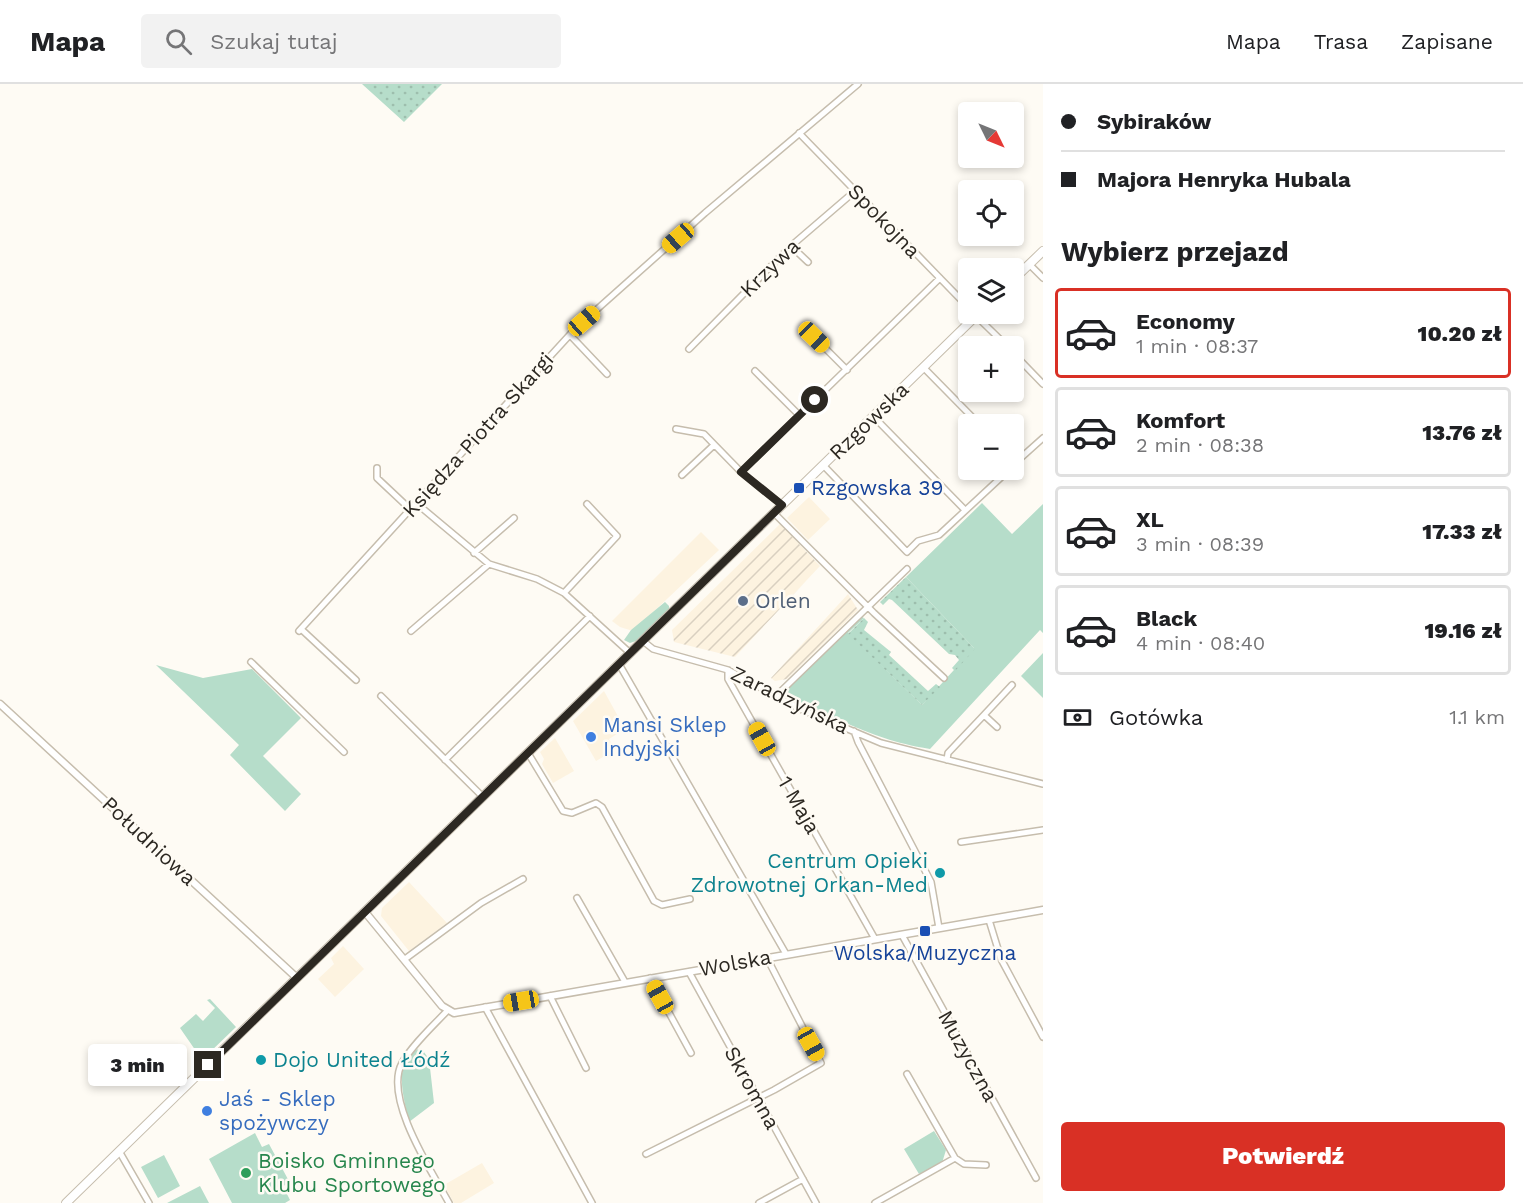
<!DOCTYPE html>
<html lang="pl">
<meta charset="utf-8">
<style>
body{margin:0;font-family:"Work Sans",sans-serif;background:#f2f2f2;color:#202124;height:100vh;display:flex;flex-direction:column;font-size:22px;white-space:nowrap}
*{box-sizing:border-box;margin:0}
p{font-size:20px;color:#757577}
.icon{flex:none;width:33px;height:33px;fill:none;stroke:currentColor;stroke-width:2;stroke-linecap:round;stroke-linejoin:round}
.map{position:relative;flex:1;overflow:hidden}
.sheet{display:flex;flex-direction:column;background:#fff;width:480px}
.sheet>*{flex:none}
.guide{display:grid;align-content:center;height:132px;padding:0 18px;background:#fff}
.needle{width:39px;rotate:133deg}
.buttons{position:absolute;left:958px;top:18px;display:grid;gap:12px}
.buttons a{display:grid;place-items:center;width:66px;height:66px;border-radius:6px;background:#fff;box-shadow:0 3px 9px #0003;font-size:30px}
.end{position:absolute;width:27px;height:27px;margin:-14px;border:8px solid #2c2822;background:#fff;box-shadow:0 0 0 3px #fff}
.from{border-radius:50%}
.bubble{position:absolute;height:42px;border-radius:6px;background:#fff;box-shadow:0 3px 9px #0003;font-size:20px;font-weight:800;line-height:42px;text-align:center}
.car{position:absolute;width:18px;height:36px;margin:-18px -9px;border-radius:8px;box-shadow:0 0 4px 2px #0007;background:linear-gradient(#f5c518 24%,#345 0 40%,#f5c518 0 76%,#345 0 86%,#f5c518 0)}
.guide b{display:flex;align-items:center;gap:21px;height:57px;font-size:22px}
.guide b+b{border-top:2px solid #e0e0e0}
.guide i{width:15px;height:15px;background:#202124}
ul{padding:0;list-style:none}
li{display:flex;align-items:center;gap:18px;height:90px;margin:0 12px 9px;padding:0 6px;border:3px solid #e0e0e0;border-radius:6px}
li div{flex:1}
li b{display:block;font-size:22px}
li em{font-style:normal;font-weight:800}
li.on{border-color:#d93025}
li>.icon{width:54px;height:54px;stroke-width:1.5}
h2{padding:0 18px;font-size:27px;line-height:72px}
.pay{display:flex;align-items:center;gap:15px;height:66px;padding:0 18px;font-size:22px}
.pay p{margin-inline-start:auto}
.action{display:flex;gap:12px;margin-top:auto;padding:12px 18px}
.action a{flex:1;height:69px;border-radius:6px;background:#d93025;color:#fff;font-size:24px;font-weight:800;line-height:69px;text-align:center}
header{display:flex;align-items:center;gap:36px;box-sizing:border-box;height:84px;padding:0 30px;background:#fff;border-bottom:2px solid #e0e0e0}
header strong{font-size:28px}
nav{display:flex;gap:33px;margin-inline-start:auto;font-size:21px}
.search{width:420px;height:54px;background:#f2f2f2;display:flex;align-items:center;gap:15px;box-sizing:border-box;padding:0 21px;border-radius:6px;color:#757577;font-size:22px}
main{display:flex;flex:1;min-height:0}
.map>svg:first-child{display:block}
.built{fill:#fdf3e0}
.industrial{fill:url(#industrial-furrows)}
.grass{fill:#b6ddca}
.park{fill:url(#park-dots)}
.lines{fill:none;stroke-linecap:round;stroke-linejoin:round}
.minor-casing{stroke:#c6bdad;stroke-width:8}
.tertiary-casing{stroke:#c6bdad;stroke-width:9}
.secondary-casing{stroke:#c6bdad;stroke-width:10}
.minor{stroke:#fff;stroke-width:5}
.tertiary{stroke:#fff;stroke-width:6}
.secondary{stroke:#fff;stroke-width:8}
.route{stroke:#2c2822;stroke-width:8}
.transit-dot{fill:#1a4fb4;stroke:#fefbf4;stroke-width:2}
.service-dot{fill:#5c6f8a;stroke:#fefbf4;stroke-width:2}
.shop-dot{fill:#3f7fe0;stroke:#fefbf4;stroke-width:2}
.culture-dot{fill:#0f9aa8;stroke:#fefbf4;stroke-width:2}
.leisure-dot{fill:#2e9e5b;stroke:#fefbf4;stroke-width:2}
.labels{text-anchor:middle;stroke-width:5;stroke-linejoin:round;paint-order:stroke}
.street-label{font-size:21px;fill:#2c2822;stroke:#fefbf4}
.transit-label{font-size:21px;fill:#164399;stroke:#fefbf4;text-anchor:start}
.service-label{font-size:21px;fill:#4e5e75;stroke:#fefbf4;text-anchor:start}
.shop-label{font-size:21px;fill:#366cbe;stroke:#fefbf4;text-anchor:start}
.culture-label{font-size:21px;fill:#0d838f;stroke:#fefbf4;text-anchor:end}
.leisure-label{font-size:21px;fill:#27864d;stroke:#fefbf4;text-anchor:start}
</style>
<header>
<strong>Mapa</strong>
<div class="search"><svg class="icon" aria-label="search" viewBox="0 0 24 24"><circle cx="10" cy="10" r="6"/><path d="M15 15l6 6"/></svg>Szukaj tutaj</div>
<nav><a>Mapa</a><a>Trasa</a><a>Zapisane</a></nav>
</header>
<main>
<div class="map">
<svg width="1043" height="1119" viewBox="0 0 1043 1119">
<defs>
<pattern id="industrial-furrows" width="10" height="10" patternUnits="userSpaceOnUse" patternTransform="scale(1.5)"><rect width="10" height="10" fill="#fdf3e0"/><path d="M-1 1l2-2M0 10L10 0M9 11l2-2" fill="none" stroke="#d9d0c0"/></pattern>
<pattern id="park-dots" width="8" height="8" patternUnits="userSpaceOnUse" patternTransform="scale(1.5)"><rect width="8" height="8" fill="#b6ddca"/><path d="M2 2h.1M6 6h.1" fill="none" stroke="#9dbead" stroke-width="1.8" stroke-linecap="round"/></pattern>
</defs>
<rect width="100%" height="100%" fill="#fefbf4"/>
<path class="built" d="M809,413L830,435L808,456L787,434Z
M701,448L719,466L633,547L620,543L612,537Z
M604,607L625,645L609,655L615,666L596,677L573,637Z
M555,654L574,687L553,699L542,680L544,675L540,668Z
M409,798L447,839L409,867L381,832L382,824Z
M343,862L364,885L335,913L318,895L334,880L331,874Z
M482,1079L494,1099L461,1119H454L444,1101Z"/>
<path class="industrial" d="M780,440L820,482L735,573L674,558L672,546Z
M848,510L858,526L787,595L775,597L771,594Z"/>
<path class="grass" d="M982,419L1012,450L1043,420V549L1040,546L930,665C894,659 874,651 841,637C819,628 802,625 781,611L860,532L864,534L848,549L922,621L974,564L906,493Z
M665,518L669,522V526L636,557L630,559L624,556L631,546Z
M1043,569V614L1021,592Z
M156,581L203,594L252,585L301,634L263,672L301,710L285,727L230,671L239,661Z
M210,915L236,943L206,972L198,970L180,944L196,930L203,937L215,924L207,916Z
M421,964L429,975L434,1019L409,1038C404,1015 391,974 421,964Z
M934,1047L946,1066L942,1079L919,1090L904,1065Z
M255,1049L262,1063L269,1060L290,1099L283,1102L290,1116L285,1119H232L209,1075Z
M164,1071L180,1102L158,1114L141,1083Z
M200,1102L209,1119H167Z"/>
<path class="park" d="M362,0H442L404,38Z
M906,493L975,565L955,587L952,584L959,576L955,571L949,570L892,516L889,515L883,521L880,518Z
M864,534L868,538L864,546L891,568L889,571L928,607L936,600L940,603L922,621L848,550Z"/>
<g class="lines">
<g class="minor-casing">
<path id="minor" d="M799,49L969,224
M791,162L808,178
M1029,180L1043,194
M974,230L1007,262
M570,251L607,290
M814,253L847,286
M689,265L791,162L855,107
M1014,270L1043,300
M923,283L979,340
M755,287L799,331
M873,332L964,425
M676,345L704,350L741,388L782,421
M1014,380L1043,354
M823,381L907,468L918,457L939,451L1009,386
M377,384V394L410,425
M741,388L940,194
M682,391L714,361
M416,419L489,480L537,495L564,509L630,569
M774,429L874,529L944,594
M474,469L514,434
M564,509L617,452L587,420
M301,545L356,596
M299,547L576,244L705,129L858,0
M411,547L489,480
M643,557L653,565L728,586L798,624L881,659L1043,700
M251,578L344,668
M619,580L786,870
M728,586V595L875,855
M381,612L483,713
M776,612L907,485
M984,631L1012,601
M854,647L858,658L931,798L939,844
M528,669L563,727L572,729L596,719L602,723L654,817L662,821L690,815
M445,676L590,532
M947,676L948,669L984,631L997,643
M961,758L1043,746
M577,814L625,898
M989,836L1001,875L1043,953
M902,851L1036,1094
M405,875L481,819L523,795
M689,888L816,1119
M650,894L691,969
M550,912L586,984
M485,923L592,1119
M447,927C432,943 413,960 402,979C383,1014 432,1088 449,1119
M907,990L955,1074L964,1080L986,1081
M119,1067L149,1119
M646,1070L774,1006L821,979L767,874
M759,1119L803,1095
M875,1119L955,1074"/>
</g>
<g class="tertiary-casing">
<path id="tertiary" d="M0,620L297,894
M365,828L442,922L454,929L1043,826"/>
</g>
<g class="secondary-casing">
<path id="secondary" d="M1014,195L1043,167
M66,1119L978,230"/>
</g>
<use href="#minor" class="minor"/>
<use href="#tertiary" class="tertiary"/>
<use href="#secondary" class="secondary"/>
</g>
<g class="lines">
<path class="route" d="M208,981L782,421L741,388L815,316"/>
</g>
<g class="transit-dot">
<rect x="793" y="398" width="12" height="12" rx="3"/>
<rect x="919" y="841" width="12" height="12" rx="3"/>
</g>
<circle class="service-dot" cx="743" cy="517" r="6"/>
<g class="shop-dot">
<circle cx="591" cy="653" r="6"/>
<circle cx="207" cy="1027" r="6"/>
</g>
<g class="culture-dot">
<circle cx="940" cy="789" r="6"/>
<circle cx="261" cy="976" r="6"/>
</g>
<circle class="leisure-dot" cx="246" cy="1089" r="6"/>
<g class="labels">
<g class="street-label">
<text transform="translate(884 137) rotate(46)" y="7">Spokojna</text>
<text transform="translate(770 184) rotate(-44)" y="7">Krzywa</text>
<text transform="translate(869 337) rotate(-44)" y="7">Rzgowska</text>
<text transform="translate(478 351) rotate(-48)" y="7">Księdza Piotra Skargi</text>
<text transform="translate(790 616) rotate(26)" y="7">Zaradzyńska</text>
<text transform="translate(799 721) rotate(60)" y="7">1 Maja</text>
<text transform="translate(149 757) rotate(43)" y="7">Południowa</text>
<text transform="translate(735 879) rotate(-10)" y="7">Wolska</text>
<text transform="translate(968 972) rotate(61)" y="7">Muzyczna</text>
<text transform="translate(752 1004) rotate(61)" y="7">Skromna</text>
</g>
<g class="transit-label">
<text x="811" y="411">Rzgowska 39</text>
<text x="925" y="876" text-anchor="middle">Wolska/Muzyczna</text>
</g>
<g class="service-label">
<text x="755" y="524">Orlen</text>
</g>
<g class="shop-label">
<text x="603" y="648">Mansi Sklep<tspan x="603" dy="24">Indyjski</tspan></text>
<text x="219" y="1022">Jaś - Sklep<tspan x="219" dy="24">spożywczy</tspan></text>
</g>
<g class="culture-label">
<text x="928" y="784">Centrum Opieki<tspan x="928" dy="24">Zdrowotnej Orkan-Med</tspan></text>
<text x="273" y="983" text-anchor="start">Dojo United Łódź</text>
</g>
<g class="leisure-label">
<text x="258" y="1084">Boisko Gminnego<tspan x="258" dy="24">Klubu Sportowego</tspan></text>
</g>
</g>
</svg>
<div class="buttons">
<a><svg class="needle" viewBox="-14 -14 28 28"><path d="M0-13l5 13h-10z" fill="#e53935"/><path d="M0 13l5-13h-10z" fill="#757577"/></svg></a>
<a><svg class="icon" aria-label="locate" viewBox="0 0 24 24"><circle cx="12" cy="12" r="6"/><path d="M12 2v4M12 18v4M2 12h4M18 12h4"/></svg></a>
<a><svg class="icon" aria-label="layers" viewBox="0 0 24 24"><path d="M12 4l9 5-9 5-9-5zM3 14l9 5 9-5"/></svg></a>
<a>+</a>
<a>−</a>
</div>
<i class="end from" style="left:815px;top:316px"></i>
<i class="end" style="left:208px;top:981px"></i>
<div class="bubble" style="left:88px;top:960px;width:99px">3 min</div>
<i class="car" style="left:678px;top:154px;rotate:229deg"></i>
<i class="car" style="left:584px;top:237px;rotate:49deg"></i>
<i class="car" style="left:814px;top:253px;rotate:134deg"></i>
<i class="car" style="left:762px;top:655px;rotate:331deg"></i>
<i class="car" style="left:660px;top:913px;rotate:331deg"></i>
<i class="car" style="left:521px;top:917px;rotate:260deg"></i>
<i class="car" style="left:811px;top:960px;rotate:151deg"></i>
</div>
<section class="sheet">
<div class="guide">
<b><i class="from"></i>Sybiraków</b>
<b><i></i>Majora Henryka Hubala</b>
</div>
<h2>Wybierz przejazd</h2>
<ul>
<li class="on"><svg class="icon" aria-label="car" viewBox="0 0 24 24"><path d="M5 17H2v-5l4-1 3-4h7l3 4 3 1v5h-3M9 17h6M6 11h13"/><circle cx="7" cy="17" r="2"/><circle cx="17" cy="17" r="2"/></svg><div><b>Economy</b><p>1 min · 08:37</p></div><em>10.20 zł</em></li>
<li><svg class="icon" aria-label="car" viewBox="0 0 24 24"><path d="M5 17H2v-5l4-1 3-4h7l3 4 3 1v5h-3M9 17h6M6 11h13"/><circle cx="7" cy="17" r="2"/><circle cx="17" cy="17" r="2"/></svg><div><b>Komfort</b><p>2 min · 08:38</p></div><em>13.76 zł</em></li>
<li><svg class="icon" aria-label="car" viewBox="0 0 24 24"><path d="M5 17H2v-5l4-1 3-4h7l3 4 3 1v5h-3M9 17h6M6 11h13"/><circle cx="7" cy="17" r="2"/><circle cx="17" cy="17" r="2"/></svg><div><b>XL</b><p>3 min · 08:39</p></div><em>17.33 zł</em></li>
<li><svg class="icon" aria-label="car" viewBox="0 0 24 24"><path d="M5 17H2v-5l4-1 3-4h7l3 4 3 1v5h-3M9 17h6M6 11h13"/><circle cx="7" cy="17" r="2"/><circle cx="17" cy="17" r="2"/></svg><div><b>Black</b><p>4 min · 08:40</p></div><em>19.16 zł</em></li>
</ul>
<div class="pay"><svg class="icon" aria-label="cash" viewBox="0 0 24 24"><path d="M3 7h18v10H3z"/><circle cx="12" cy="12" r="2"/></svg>Gotówka<p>1.1 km</p></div>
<div class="action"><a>Potwierdź</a></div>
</section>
</main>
